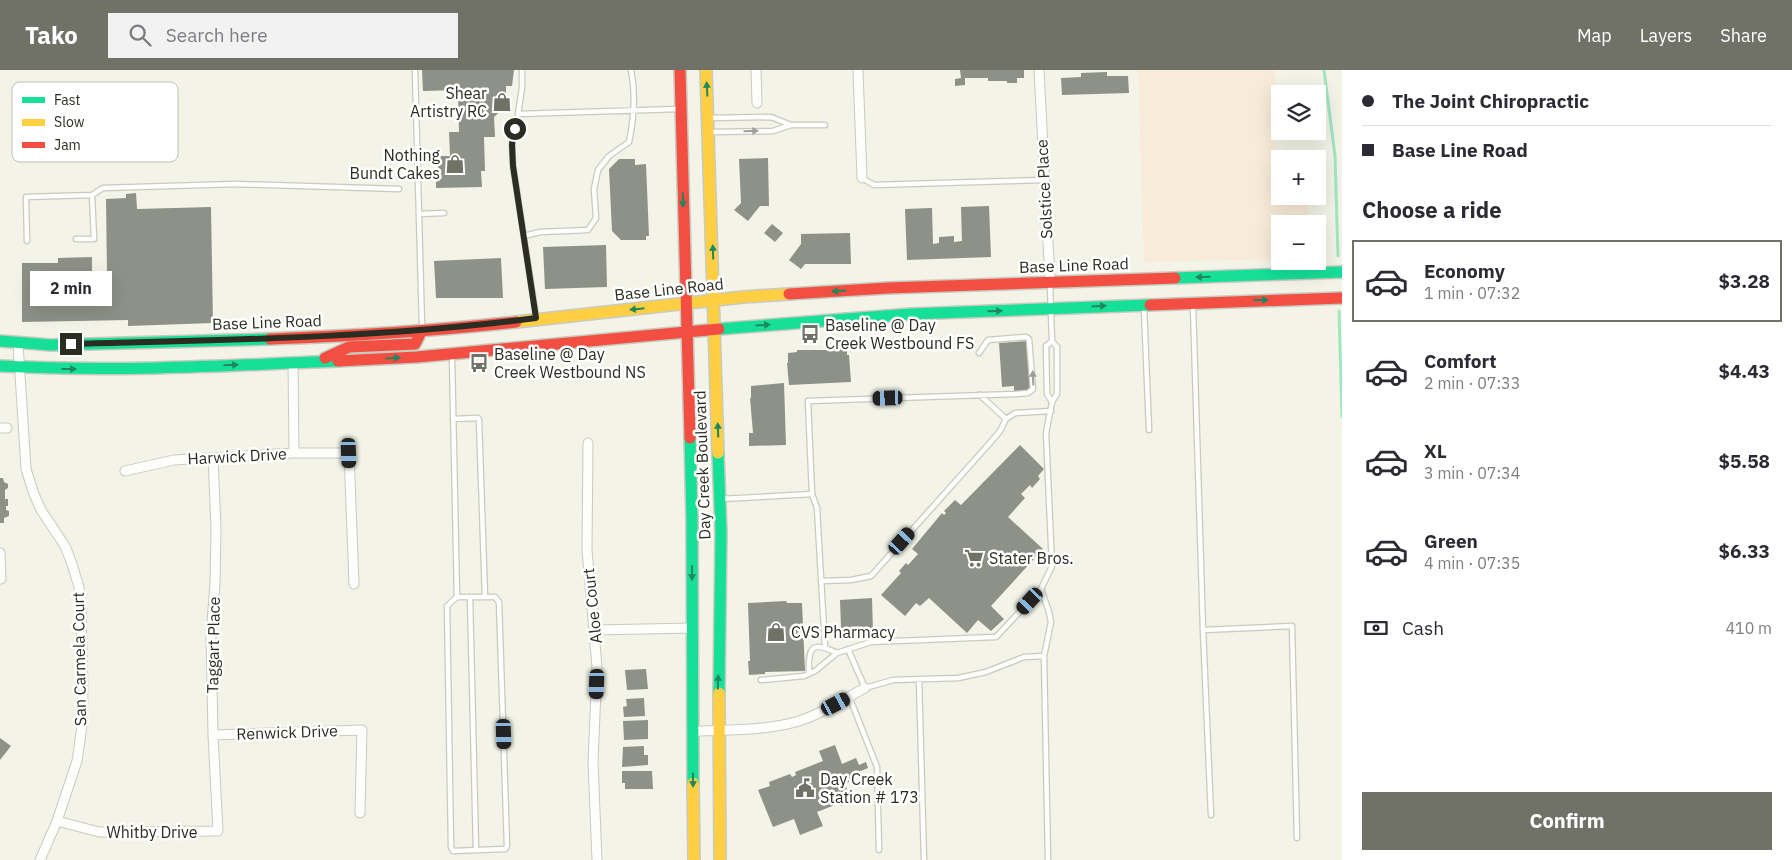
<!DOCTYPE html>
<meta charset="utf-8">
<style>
body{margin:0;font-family:"IBM Plex Sans",sans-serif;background:#f2f2f3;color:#2b2b33;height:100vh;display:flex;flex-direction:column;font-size:19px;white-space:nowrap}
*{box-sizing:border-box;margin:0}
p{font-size:16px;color:#7c7c81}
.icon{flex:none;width:28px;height:28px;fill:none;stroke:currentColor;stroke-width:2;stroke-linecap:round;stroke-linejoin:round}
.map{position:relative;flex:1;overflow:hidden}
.details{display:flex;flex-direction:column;background:#fff;width:450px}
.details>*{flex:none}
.banner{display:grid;align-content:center;height:110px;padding:0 20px;background:#fff}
.tools{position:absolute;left:1271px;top:15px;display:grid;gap:10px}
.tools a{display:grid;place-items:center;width:55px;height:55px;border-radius:0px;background:#fff;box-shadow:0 5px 20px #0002;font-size:25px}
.end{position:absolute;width:22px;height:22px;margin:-11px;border:6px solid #2b2c22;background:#fff;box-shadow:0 0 0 2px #fff}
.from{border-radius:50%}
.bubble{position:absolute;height:35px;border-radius:0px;background:#fff;box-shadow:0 5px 20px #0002;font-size:16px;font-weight:700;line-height:35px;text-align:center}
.car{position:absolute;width:15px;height:30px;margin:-15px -8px;border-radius:6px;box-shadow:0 0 4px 1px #0007;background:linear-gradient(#222 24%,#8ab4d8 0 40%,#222 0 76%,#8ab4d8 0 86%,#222 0)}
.banner b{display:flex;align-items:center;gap:18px;height:48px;font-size:19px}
.banner b+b{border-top:1px solid #e1e1e2}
.banner i{width:12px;height:12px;background:#2b2b33}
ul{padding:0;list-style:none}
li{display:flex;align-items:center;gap:15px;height:82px;margin:0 10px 8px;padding:0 10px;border:2px solid transparent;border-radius:0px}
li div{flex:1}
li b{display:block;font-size:19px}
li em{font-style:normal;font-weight:700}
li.active{border-color:#717267}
li>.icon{width:45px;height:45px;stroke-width:1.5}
h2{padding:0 20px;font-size:22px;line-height:60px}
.pay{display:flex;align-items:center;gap:12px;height:55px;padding:0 20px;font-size:19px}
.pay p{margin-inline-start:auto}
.primary-button{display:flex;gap:10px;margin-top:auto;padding:10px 20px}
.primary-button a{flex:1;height:58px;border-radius:0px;background:#717267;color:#fff;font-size:20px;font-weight:700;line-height:58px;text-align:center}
header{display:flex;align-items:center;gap:30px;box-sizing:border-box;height:70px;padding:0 25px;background:#717267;color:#fff}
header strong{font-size:24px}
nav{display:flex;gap:28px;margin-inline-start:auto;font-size:18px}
.search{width:350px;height:45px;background:#f2f2f3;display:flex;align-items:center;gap:12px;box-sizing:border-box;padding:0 18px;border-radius:0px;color:#7c7c81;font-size:19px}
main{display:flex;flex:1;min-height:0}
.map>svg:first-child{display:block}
.green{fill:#f8ebd9}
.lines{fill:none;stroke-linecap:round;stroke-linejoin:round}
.stream{stroke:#9fe7be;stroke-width:3}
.building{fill:#8e9188}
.lane-casing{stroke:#c9cabf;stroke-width:7}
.street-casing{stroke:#c9cabf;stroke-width:11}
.fast-casing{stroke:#c9cabf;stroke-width:14}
.slow-casing{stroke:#c9cabf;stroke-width:14}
.jam-casing{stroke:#c9cabf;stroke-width:14}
.lane{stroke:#fdfdfb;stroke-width:4.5}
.street{stroke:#fdfdfb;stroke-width:9}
.fast{stroke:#16e098;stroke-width:11}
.slow{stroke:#ffcf43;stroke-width:11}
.jam{stroke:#f24e42;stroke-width:11}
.oneway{fill:#20865d}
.oneway2{fill:#9e9f99}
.route{stroke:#2b2c22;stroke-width:6}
.labels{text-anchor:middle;stroke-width:5;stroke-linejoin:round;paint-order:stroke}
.poi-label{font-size:16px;fill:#2b2c22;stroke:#fff;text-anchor:start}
.street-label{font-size:16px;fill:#2b2c22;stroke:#fff}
.key{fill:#fff;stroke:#bfc0bd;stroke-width:1}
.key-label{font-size:14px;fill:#2b2c22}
</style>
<header>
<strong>Tako</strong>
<div class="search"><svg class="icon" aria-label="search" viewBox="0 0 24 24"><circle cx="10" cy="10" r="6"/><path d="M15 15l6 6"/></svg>Search here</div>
<nav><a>Map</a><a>Layers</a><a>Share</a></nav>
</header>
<main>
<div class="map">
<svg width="1342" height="790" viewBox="0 0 1342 790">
<rect width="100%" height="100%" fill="#f3f4e7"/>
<path class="green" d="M1138,0H1275L1277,122H1280V126H1307L1310,154H1280V189L1144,192Z"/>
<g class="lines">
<path class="stream" d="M1324,0L1335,86L1338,186
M1339,241L1342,347"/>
</g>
<path class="building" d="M422,0H514L512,16H506V36L494,47L495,67H484L485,101H481L482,117L436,118V101H438V86H450L449,62H459L458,20L423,21Z
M960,0H1024V8H1017V13H1007V11H988V8H965V15L955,16V9L961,8Z
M1107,2V6H1128L1129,23L1062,25L1061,8L1081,7V3Z
M768,88L769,136H760L748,151L734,140L741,133L739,89Z
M619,89H635V95L646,94L649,166H646V170H621L612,161L609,99Z
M136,123L137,139L211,137L213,253L128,256V250L22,252V193H58V188L92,187V204L107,203L106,129L126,128V124Z
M989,136L991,187L907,190L905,139L932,138L933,174L939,173V167L954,166V172L962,171L961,137Z
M772,154L783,163L775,172L764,163Z
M850,163L851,194H805L801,199L789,190L801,174V164Z
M606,175L607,217L545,219L543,177Z
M501,188L503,228H436L434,191Z
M1027,271L1030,321H1014V316L1002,317L999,273Z
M847,276V285H849L851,312L789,315L787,293H788V283L797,282V280H835V277Z
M784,313L786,375L749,376V363H753L750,328H751V316Z
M1020,375L1044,399L1038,406L1040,409L1032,418L1030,415L1021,424L1025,428L1008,447L1043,479L991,536L1004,549L991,561L978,550L967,563L929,528L920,536L916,533L905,546L881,525L901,503L899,501L906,493L908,495L918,484L912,479L942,443L944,445L946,443L944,441L955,430L961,435Z
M0,408H3L4,412L8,414V418L5,420V429H8V436H6V440L9,441V446L4,448V453H0Z
M872,528L873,562H856V567H843V558H841L840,530Z
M786,531L787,533H802L805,601L765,602V604L749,605L748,591H750L748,533Z
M646,599L648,619L627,620L625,600Z
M644,628L645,646L624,647L623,637L627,636L626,629Z
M648,650V669L624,670L623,651Z
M0,668L11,676L0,690Z
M835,675L842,694L856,688L859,695L866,692L868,698L851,705L853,708L848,709L849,712L845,714L852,732L841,736L840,733L817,742L823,756L800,765L794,749L773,757L758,720L770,716L769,712L790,704L792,707L796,705L795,702L823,691L819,681Z
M644,676V685H648V695L622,697L623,677Z
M622,701H652L653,719H625V713H622Z"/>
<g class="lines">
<g class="lane-casing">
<path id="lane" d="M415,0L422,256
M522,0V18L518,44L512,74L513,96L536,246
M518,44L679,39
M709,48L771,47L791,55
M709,62L773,61L791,55H825
M862,108L874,115L1043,110
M92,125L103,118L235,114L399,119
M419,144L444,143
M524,166L540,162L588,160L596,148L594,119L598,100L609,86L629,72C634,48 636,24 631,0
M27,171L26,127L92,125L94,169H76
M1193,236L1203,560L1211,745
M1144,238L1149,360
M1052,271L1046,276L1047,324L1052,332
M452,287L457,527L447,536L451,777L453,781L505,779L507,776L499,532L495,527H457
M980,325L1006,349
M453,349L478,348L479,350L485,527
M721,429L812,424
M821,511L851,510L871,506L989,374L1000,361L1006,349L1015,343L1051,341
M1041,519L1049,542L1051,552L1044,586L1048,790
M470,527L476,780
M1203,560L1292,556L1297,768
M825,577L817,438L812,424L808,331L1015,324L1028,323L1033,319L1029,269L1026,267L988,270L979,283
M848,579L865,618L893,610L958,608L986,602L1024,587L1044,586
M809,603C808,578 811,570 837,583L871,572L996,567L1041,519L1052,496L1046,363L1052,332L1057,324V277L1052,271L1050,215
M919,609L924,790
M761,610L804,606L815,601L837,583
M849,626L877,697L879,780"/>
</g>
<g class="street-casing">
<path id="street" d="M756,0L757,33
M858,0L862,108
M1039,0L1050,211
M18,273L26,399L34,424L41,440L65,476L72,494L79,517L81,540L83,621L82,656L77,691L57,751L40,790
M293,293L294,383
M0,358H7
M588,373L587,480L597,597L593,692L597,790
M125,401L174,390L294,383H349L354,514
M0,483L1,509
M594,560L693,558
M692,661C728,660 765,661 799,651C822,644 844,629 865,618
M213,665L362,660L360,743
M57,751L99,762L218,761L213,665L211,566L215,513L216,458L213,388"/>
</g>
<g class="fast-casing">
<path id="fast" d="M1175,208L1342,202
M719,259L911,244L1150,235
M0,271L51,275L270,269
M0,296C113,302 226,296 338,291
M690,368L692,450L693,713
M718,383L721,462L719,623"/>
</g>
<g class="slow-casing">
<path id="slow" d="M706,0L718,383
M516,252L743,227L789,224
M719,623L720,790
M693,713L694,790"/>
</g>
<g class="jam-casing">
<path id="jam" d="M680,0L690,368
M789,224L888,218L1175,208
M1150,235L1342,228
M270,269C352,266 434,261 516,252
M325,288L349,277L415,274L422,260
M338,291L417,287L719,259"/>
</g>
<use href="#lane" class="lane"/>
<use href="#street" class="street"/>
<use href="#fast" class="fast"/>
<use href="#slow" class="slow"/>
<use href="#jam" class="jam"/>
</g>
<defs><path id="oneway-solid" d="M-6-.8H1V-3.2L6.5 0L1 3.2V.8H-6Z" transform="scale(1.25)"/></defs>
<g class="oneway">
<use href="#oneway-solid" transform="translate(707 19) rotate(-93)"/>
<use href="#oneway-solid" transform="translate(683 130) rotate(88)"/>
<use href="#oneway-solid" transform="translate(713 182) rotate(-92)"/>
<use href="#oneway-solid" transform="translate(1203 207) rotate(178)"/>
<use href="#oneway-solid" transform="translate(839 221) rotate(176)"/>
<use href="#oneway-solid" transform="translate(1261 230) rotate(-2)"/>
<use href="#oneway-solid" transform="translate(1099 236) rotate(-3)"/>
<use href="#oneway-solid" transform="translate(637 239) rotate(174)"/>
<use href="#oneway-solid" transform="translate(995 241) rotate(-2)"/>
<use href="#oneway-solid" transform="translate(763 255) rotate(-4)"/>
<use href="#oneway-solid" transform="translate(393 288) rotate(-3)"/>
<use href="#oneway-solid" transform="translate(231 295) rotate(-2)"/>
<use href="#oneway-solid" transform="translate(69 299)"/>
<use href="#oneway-solid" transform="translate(718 360) rotate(-92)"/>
<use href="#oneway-solid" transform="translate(692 503) rotate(90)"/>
<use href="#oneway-solid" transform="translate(718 612) rotate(-89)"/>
<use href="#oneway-solid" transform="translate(693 710) rotate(89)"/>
</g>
<g class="oneway2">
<use href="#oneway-solid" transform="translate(751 61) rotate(-1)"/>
<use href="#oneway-solid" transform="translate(1033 308) rotate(-93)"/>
</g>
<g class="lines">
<path class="route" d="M71,274C226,270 382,268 536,248L513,96L512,74L515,59"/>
</g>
<defs>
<g id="shop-bare" transform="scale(1.5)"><path d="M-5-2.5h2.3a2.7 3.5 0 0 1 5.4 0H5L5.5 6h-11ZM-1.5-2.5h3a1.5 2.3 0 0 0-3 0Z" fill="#717267" stroke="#fff" stroke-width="2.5" paint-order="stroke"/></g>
<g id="bus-bare" transform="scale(1.5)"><path d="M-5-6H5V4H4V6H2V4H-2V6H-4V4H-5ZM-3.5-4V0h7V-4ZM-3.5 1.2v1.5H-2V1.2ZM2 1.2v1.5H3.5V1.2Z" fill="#717267" stroke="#fff" stroke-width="2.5" paint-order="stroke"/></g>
<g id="supermarket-bare" transform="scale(1.5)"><path d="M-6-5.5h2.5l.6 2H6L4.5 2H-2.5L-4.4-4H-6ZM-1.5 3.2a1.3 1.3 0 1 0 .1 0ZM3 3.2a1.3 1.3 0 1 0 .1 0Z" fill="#717267" stroke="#fff" stroke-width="2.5" paint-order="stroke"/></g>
<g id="civic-bare" transform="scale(1.5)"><path d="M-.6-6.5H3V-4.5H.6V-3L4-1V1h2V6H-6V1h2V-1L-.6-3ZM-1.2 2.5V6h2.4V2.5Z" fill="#717267" stroke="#fff" stroke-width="2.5" paint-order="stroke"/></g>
</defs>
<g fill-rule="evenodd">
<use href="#shop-bare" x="502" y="32"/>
<use href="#shop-bare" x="455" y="94"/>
<use href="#bus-bare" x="810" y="264"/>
<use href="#bus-bare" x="479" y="293"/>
<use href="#supermarket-bare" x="974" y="488"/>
<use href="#shop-bare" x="776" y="562"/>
<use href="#civic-bare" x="805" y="718"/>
</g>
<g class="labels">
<g class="poi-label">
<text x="487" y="29" text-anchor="end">Shear<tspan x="487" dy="18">Artistry RC</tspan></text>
<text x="440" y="91" text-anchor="end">Nothing<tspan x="440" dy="18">Bundt Cakes</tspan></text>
<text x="825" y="261">Baseline @ Day<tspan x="825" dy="18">Creek Westbound FS</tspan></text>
<text x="494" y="290">Baseline @ Day<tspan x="494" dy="18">Creek Westbound NS</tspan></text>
<text x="989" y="494">Stater Bros.</text>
<text x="791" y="568">CVS Pharmacy</text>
<text x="820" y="715">Day Creek<tspan x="820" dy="18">Station # 173</tspan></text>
</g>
<g class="street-label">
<text transform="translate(1044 119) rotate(-93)" y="6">Solstice Place</text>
<text transform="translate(1074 195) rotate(-2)" y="6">Base Line Road</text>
<text transform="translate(669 219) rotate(-6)" y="6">Base Line Road</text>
<text transform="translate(267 252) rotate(-2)" y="6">Base Line Road</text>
<text transform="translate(237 386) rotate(-3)" y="6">Harwick Drive</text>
<text transform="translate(702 395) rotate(-92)" y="6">Day Creek Boulevard</text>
<text transform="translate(592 536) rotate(-96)" y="6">Aloe Court</text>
<text transform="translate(213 575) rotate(-89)" y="6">Taggart Place</text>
<text transform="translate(79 589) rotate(-91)" y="6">San Carmela Court</text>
<text transform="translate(287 662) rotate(-2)" y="6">Renwick Drive</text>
<text x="152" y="768">Whitby Drive</text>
</g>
</g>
<rect x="12" y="12" width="166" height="80" rx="8" class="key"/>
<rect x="22" y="27" width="23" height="6" fill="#16e098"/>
<rect x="22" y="49" width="23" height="7" fill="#ffcf43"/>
<rect x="22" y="72" width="23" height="6" fill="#f24e42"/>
<g class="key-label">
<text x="54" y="35">Fast</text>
<text x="54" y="57">Slow</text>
<text x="54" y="80">Jam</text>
</g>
</svg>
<div class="tools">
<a><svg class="icon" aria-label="layers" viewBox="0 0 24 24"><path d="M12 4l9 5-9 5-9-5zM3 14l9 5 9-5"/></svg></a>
<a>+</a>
<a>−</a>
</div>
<i class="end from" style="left:515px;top:59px"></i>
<i class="end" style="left:71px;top:274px"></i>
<div class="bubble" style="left:30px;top:201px;width:82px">2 min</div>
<i class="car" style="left:888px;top:328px;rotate:268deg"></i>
<i class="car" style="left:349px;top:383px;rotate:178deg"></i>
<i class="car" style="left:902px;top:471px;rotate:42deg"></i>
<i class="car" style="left:1030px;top:531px;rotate:223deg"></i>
<i class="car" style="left:597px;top:614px;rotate:182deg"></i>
<i class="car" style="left:836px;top:634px;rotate:62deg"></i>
<i class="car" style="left:504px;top:664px;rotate:178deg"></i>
</div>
<section class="details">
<div class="banner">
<b><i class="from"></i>The Joint Chiropractic</b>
<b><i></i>Base Line Road</b>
</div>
<h2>Choose a ride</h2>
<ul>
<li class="active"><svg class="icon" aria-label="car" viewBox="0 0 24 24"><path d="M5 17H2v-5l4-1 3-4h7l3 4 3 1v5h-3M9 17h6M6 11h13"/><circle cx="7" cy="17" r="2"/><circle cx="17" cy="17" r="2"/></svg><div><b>Economy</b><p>1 min · 07:32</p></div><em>$3.28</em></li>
<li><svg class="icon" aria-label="car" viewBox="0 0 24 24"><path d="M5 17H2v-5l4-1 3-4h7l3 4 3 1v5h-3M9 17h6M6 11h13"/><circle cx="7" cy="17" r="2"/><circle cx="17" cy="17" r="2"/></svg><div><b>Comfort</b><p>2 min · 07:33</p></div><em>$4.43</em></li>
<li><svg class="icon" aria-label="car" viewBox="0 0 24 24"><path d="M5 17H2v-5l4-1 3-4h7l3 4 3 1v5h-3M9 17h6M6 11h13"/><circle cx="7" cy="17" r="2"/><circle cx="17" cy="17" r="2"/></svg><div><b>XL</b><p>3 min · 07:34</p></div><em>$5.58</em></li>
<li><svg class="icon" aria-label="car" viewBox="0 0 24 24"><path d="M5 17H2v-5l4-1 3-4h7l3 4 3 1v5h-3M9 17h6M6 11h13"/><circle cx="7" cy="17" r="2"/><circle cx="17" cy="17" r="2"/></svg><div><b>Green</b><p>4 min · 07:35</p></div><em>$6.33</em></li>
</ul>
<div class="pay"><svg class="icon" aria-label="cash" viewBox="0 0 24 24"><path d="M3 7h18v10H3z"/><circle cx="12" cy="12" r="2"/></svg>Cash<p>410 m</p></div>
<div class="primary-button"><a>Confirm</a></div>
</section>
</main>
